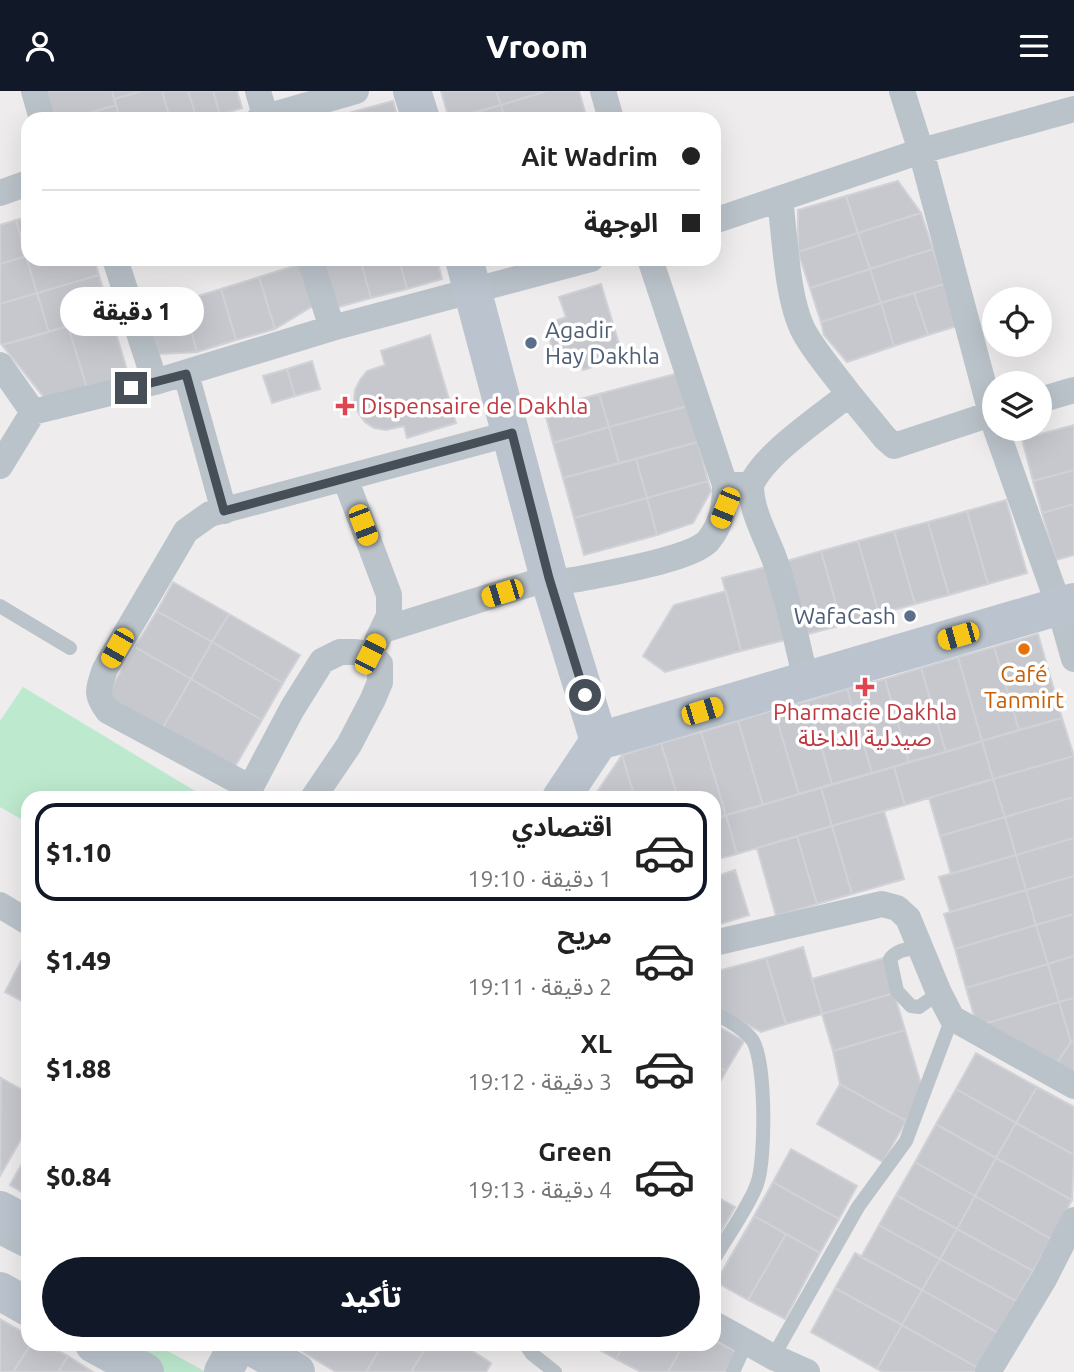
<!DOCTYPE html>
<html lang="ar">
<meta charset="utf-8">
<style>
body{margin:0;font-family:Ubuntu,"Noto Sans Arabic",sans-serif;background:#f2f2f2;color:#222;direction:rtl;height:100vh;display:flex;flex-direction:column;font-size:26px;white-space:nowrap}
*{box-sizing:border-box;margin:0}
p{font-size:23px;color:#767676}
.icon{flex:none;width:38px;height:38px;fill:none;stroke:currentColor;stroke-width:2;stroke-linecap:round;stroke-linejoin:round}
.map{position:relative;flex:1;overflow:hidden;direction:ltr}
.sheet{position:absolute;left:21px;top:700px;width:700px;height:560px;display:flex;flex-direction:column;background:#fff;border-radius:21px;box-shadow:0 7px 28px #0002;direction:rtl}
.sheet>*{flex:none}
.banner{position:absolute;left:21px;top:21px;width:700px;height:154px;border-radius:21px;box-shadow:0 7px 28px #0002;direction:rtl;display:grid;align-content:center;height:154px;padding:0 21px;background:#fff}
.buttons{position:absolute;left:982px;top:196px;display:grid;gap:14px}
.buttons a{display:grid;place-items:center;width:70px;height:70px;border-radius:50%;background:#fff;box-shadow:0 7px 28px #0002;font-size:35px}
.end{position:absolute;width:32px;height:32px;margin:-16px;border:9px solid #464f57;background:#fff;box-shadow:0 0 0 4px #fff}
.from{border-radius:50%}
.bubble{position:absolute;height:49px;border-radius:24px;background:#fff;box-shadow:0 7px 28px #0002;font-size:23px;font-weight:800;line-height:49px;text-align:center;direction:rtl}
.car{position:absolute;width:21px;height:42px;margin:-21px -10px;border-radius:9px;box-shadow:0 0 5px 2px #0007;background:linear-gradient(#f5c518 24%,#345 0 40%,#f5c518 0 76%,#345 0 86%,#f5c518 0)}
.banner b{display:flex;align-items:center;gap:24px;height:66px;font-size:26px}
.banner b+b{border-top:2px solid #e0e0e0}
.banner i{width:18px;height:18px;background:#222}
ul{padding:12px 0 0;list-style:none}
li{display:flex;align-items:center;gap:21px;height:98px;margin:0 14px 10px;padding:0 7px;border:4px solid transparent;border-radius:21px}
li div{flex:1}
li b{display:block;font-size:26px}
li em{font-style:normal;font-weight:800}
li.active{border-color:#111827}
li>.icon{width:63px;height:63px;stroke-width:1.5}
.action{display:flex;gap:14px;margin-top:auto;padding:14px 21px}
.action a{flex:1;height:80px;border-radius:42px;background:#111827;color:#fff;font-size:28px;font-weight:800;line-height:80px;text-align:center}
header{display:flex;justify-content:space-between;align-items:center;height:91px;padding:0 21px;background:#111827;color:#fff;font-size:32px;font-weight:800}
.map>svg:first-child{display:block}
.green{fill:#bde9ce}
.building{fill:#c7c8ce;stroke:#d0d2d7;stroke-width:2}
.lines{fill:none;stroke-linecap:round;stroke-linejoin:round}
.lane{stroke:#bbc3ca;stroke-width:14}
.street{stroke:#bbc3ca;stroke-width:26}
.secondary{stroke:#bbc4ce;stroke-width:38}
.route{stroke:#464f57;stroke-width:9}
.service-dot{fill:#5c6f8a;stroke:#fff;stroke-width:2.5}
.health-dot{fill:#e0444e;stroke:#fff;stroke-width:2.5}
.food-dot{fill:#e8710a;stroke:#fff;stroke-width:2.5}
.labels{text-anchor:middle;stroke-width:7;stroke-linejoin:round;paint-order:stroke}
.service-label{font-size:23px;fill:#4e5e75;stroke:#fff;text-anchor:start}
.health-label{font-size:23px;fill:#be3a42;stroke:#fff;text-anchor:start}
.food-label{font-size:23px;fill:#c56008;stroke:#fff}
</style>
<header><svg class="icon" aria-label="menu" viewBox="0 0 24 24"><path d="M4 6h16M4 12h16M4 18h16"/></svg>Vroom<svg class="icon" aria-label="person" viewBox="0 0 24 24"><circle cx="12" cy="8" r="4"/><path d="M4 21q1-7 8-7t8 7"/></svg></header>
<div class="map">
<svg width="1074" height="1281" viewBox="0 0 1074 1281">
<rect width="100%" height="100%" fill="#eeecec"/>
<path class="green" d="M23,596L195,700L190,707H28V732L0,716V630Z
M103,1253H155L206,1281H152Z"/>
<path class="building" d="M48,0H112L116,14L69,28H49L41,2Z
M112,0H142L114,8Z
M142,0H162L170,28H120L114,8Z
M162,0H188L197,28H170Z
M188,0H213L220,24L197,28Z
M213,0H237L242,17L220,24Z
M441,0H496L501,14L449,28Z
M496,0H547L501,14Z
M547,0H579L587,28H505L501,14Z
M393,10L398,28H334V26Z
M116,14L120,28H69Z
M501,14L505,28H454Z
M898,90L921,122L858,142L846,105Z
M846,105L858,142L798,161V119Z
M921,122L933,158L870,178L858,142Z
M28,126V165H26L16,129Z
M16,129L26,165L0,173V134Z
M858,142L870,178L810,197L798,161Z
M933,158L944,193L881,212L870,178Z
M26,165L37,202L0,213V173Z
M26,165L28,168H94L99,184L37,202Z
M322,168H360L371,207L335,217Z
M360,168H399L407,198L371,207Z
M399,168H437L442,188L407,198Z
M304,172L316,213L275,238L259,186Z
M870,178L881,212L821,231L810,197Z
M99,184L110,222L49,241L37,202Z
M259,186L275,238L236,249L221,198Z
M601,193L623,266L583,279L578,265L567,267L553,260L548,244L555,230L566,226L559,206Z
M944,193L957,235L928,244L914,202Z
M221,198L236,249L197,261L182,210Z
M37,202L49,241L2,254L0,251V213Z
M914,202L928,244L894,255L881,212Z
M182,210L197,261L159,263L146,221Z
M881,212L894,255L847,271L824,244L821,231Z
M110,222L130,289L88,301L68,235Z
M68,235L88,301L51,315L2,254Z
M430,244L456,332L407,347L404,335L386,339L374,337L365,331L358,321L354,310L355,299L360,289L367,280L385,274L381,260Z
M312,270L320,298L295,305L287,278Z
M287,278L295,305L272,312L263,285Z
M679,282L688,315L609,336L599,303Z
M599,303L609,336L553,352L544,318Z
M688,315L698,351L619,372L609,336Z
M1074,334V379L1033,390L1022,348Z
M609,336L619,372L563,387L553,352Z
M698,351L708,390L647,407L636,368Z
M636,368L647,407L574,427L563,387Z
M1074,379V413L1042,422L1033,390Z
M708,390L711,400L693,432L657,444L647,407Z
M647,407L657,444L584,464L574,427Z
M1006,409L1027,482L988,493L967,420Z
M1074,413V464L1056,469L1042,422Z
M967,420L988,493L949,504L928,431Z
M928,431L949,504L915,513L894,440Z
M894,440L915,513L879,523L858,450Z
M858,450L879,523L842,534L821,460Z
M821,460L842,534L808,543L787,470Z
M770,475L789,548L741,560L722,487Z
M173,491L229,523L212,551L157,520Z
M726,500L741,560L665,581L643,565L674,514Z
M157,520L212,551L191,588L135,556Z
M229,523L300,564L283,592L212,551Z
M1038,543L1062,627L1019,639L994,556Z
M212,551L283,592L262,629L191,588Z
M135,556L191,588L162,638L106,606Z
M994,556L1019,639L982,650L958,566Z
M958,566L982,650L946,661L921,577Z
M921,577L946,661L909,671L885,588Z
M191,588L262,629L233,679L162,638Z
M885,588L909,671L872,682L847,598Z
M847,598L872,682L832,693L808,610Z
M808,610L832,693L799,703L774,619Z
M774,619L799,703L763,714L738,630Z
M1062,627L1074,665L993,688L982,650Z
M738,630L763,714L726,724L701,641Z
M701,641L726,724L714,728V707H678L661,652Z
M982,650L993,688L905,714L894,676Z
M661,652L678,707H635L622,664Z
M622,664L635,707H593Z
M1074,665V706L1005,726L993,688Z
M894,676L905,714L832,735L821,697Z
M993,688L1005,726L940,745L929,707Z
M821,697L832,735L737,763L726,724Z
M1074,706V747L1016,764L1005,726Z
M884,720L904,788L852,803L832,735Z
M726,724L737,763L714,769V728Z
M1005,726L1016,764L951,783L940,745Z
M832,735L852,803L817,813L797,745Z
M797,745L817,813L776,825L757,757Z
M1074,747V785L1026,799L1016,764Z
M1016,764L1026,799L950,821L939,786Z
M735,779L749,824L714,835V786Z
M1074,785V823L1036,834L1026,799Z
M1026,799L1036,834L955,858L944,823Z
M1074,823V865L1048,873L1036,834Z
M1036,834L1048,873L966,897L955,858Z
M803,856L822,923L786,933L766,867Z
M28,857V913L5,901Z
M1074,865V907L1059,911L1048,873Z
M766,867L786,933L761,941L714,916V881Z
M884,867L894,902L822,923L812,888Z
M1048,873L1059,911L977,935L966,897Z
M894,902L905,939L833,960L822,923Z
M1074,907V950L1071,951L1059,911Z
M1059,911L1071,951L1056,973L977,935Z
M714,933L744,950L726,980L714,973Z
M905,939L923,1000L906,1030L840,993L833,960Z
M1074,950V984L1056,973L1071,951Z
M976,962L1037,996L1016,1032L956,998Z
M714,973L726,980L714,1002Z
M1,987L28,1002V1036L0,1085Z
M840,993L906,1030L883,1071L817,1033Z
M1037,996L1074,1016V1064L1016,1032Z
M956,998L1016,1032L996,1067L936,1033Z
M1016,1032L1074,1064L1072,1109L996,1067Z
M936,1033L996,1067L975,1105L915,1071Z
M791,1058L857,1095L839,1128L773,1091Z
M28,1062V1105L10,1094Z
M996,1067L1072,1109L1051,1148L975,1105Z
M915,1071L975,1105L957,1138L896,1104Z
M773,1091L839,1128L820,1162L754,1125Z
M714,1104L735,1116L714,1153Z
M896,1104L957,1138L940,1168L879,1134Z
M975,1105L1051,1148L1033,1180L957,1138Z
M754,1125L786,1143L748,1209L716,1191Z
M879,1134L940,1168L922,1199L861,1166Z
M957,1138L1033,1180L1016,1210L940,1168Z
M786,1143L820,1162L785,1228L748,1209Z
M855,1162L922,1199L902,1234L835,1197Z
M940,1168L1016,1210L998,1242L922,1199Z
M835,1197L902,1234L877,1278L811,1241Z
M922,1199L998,1242L978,1277L902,1234Z
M0,1228L28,1244V1253H31L13,1281H0Z
M902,1234L978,1277L976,1281H883L877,1278Z
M714,1249L738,1262L728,1281H668L684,1253H714Z
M31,1253H44L68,1265L58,1281H13Z
M290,1253H383L366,1281H336Z
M383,1253H428L411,1281H366Z
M428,1253H462L491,1272L486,1281H411Z
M589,1253H625L616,1268Z
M625,1253H684L668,1281H641L616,1268Z
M68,1265L93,1281H58Z"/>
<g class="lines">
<path class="lane" d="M0,515L70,557
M922,858C910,857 897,858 890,868L897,900L911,915L919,916L939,902
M714,922C727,929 745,938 753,950C766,973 766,1069 757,1093C750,1114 726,1147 714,1168
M0,1147L28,1161
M525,1253L532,1263L555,1281
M773,1266L858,1116L906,1050L952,927
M733,1281L746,1252"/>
<path class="street" d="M34,0L42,28
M258,0L266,28
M603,0L611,28
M902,0L921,60L994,333
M259,28L356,0
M0,102L28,92
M714,130L921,60L1074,18
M115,168L155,291
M310,168L332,237
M0,274L33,321
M186,283L224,420
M849,303L885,347L894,355L994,322
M1040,309L1074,299
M996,338L1059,515L1074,568
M0,375L33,321L155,291L332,237L591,168
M345,387L389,504V525L377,550
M736,394H751C751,420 765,443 774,467C788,506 796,548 806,589
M751,394C765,362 822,325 849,303C835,284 819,266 807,246C787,216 785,146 780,108
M383,539L549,487L565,490L579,488C607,482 690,469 708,450C722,433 725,415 725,394L650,168
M251,697L108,620C95,603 98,598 105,578L186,440L210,423L512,342
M245,707L292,618L322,570L340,561H356L370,563L380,573V591L373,608L349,654L313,707
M0,814L28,831
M714,852L882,813L897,817L908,827L939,902L952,927L1074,995
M714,1233L773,1266L807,1281
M988,1281L1044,1188L1074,1129"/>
<path class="secondary" d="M412,0L421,28
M464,168L549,487L599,650
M599,650L1074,511
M561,707L599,650
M0,1119L28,1134
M0,1200L28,1216
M94,1253L145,1281
M247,1253L296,1281
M223,1281L238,1253"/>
</g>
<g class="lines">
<path class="route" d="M131,297L186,283L224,420L512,342L549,487L585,604"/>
</g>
<g class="service-dot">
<circle cx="531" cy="252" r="7"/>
<circle cx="910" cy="525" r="7"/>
</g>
<g class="health-dot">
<path d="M341.5 304.5h7v7h7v7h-7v7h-7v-7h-7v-7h7z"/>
<path d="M861.5 585.5h7v7h7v7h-7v7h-7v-7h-7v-7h7z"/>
</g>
<circle class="food-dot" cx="1024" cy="558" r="7"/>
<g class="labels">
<g class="service-label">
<text x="545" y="247">Agadir<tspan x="545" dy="26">Hay Dakhla</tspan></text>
<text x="896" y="533" text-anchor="end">WafaCash</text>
</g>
<g class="health-label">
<text x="361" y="323">Dispensaire de Dakhla</text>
<text x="865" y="629" text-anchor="middle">Pharmacie Dakhla<tspan x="865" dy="26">صيدلية الداخلة</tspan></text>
</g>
<g class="food-label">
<text x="1024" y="591">Café<tspan x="1024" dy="26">Tanmirt</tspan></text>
</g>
</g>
</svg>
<div class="buttons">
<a><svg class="icon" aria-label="locate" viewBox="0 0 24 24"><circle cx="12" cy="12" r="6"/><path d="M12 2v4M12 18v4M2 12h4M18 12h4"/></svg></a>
<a><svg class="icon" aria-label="layers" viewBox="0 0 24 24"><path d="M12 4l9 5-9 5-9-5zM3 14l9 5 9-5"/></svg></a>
</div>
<i class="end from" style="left:585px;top:604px"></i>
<i class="end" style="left:131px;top:297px"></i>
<div class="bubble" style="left:60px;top:196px;width:144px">1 دقيقة</div>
<i class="car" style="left:725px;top:417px;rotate:202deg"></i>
<i class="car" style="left:363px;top:434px;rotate:159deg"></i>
<i class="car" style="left:502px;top:502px;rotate:253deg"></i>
<i class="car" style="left:958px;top:545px;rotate:254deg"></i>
<i class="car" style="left:117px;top:557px;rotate:210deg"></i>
<i class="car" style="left:370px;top:563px;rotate:27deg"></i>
<i class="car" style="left:702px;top:620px;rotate:73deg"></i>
<div class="banner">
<b><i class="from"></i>Ait Wadrim</b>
<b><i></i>الوجهة</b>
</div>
<section class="sheet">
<ul>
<li class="active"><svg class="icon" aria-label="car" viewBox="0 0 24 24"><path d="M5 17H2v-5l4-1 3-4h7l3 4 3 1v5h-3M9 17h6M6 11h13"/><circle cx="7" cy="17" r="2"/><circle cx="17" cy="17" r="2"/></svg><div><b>اقتصادي</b><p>1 دقيقة · 19:10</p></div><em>$1.10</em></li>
<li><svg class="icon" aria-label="car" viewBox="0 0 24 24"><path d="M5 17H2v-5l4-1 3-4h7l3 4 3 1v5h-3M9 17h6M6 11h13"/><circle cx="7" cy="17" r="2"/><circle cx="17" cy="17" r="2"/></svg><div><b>مريح</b><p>2 دقيقة · 19:11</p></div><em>$1.49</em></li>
<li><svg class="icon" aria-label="car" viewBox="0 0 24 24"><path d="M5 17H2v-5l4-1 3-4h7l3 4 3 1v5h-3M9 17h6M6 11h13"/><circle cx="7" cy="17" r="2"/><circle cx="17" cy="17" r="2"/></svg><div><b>XL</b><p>3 دقيقة · 19:12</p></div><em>$1.88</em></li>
<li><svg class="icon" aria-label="car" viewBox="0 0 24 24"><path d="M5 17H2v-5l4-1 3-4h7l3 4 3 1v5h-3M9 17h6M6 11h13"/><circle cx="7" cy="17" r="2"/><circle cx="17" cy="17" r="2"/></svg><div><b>Green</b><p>4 دقيقة · 19:13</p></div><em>$0.84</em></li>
</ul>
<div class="action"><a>تأكيد</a></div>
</section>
</div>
